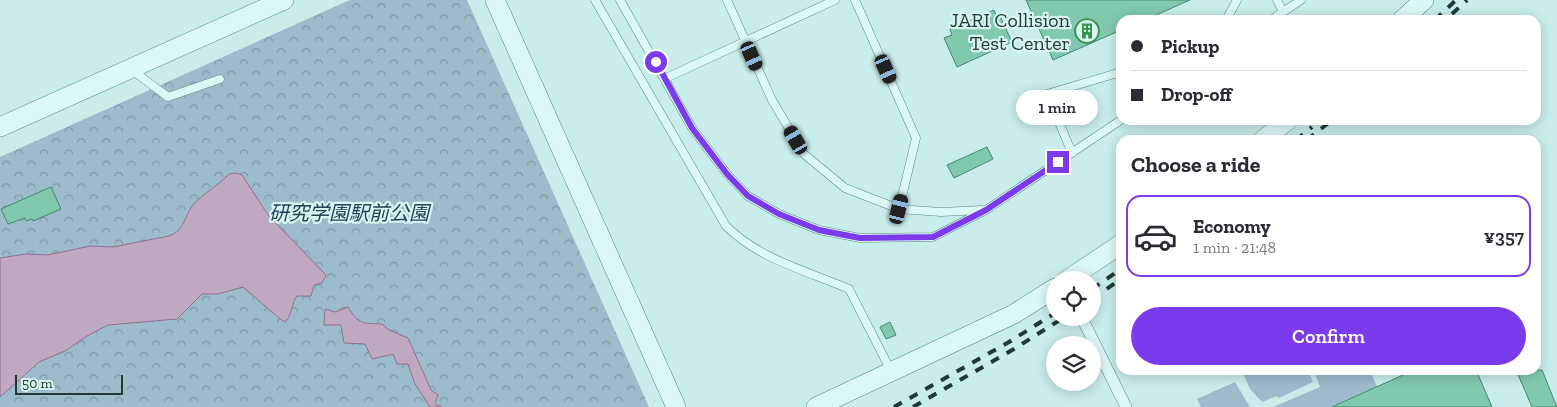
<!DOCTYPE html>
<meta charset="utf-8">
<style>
body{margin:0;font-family:"Zilla Slab","Noto Sans JP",serif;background:#f2f2f3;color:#2b2b33;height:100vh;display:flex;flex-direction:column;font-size:19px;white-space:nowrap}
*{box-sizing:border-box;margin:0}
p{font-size:16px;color:#7c7c81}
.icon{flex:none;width:28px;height:28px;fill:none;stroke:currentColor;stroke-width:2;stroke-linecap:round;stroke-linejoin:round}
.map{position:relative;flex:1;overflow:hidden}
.details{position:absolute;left:1116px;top:135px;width:425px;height:240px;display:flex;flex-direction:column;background:#fff;border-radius:15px;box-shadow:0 2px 12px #0003}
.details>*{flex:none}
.top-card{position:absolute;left:1116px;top:15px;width:425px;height:110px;border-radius:15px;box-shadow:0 2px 12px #0003;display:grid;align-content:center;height:110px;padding:0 15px;background:#fff}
.tools{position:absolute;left:1046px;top:271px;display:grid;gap:10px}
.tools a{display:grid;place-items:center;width:55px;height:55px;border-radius:50%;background:#fff;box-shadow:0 2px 12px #0003;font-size:25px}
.scale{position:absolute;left:15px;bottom:12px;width:108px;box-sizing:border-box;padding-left:5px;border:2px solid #213932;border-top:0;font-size:14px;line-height:18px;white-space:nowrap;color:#213932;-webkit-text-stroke:4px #d8f5f3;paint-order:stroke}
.end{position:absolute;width:22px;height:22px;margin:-11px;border:6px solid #7c3aed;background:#fff;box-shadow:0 0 0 2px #fff}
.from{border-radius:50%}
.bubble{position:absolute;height:35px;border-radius:18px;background:#fff;box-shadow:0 2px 12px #0003;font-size:16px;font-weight:600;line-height:35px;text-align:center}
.car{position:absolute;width:15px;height:30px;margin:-15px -8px;border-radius:6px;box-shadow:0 0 4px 1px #0007;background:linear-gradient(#222 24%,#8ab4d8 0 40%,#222 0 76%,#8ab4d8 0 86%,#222 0)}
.top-card b{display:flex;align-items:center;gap:18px;height:48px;font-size:19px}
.top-card b+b{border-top:1px solid #e1e1e2}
.top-card i{width:12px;height:12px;background:#2b2b33}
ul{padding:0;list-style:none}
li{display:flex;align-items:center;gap:15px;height:82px;margin:0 10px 8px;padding:0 5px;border:2px solid transparent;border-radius:15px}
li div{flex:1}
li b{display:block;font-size:19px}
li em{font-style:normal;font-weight:600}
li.selected{border-color:#7c3aed}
li>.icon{width:45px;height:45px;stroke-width:1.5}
h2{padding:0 15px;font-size:22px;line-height:60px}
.action{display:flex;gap:10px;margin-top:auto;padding:10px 15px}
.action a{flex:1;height:58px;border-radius:30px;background:#7c3aed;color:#fff;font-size:20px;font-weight:600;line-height:58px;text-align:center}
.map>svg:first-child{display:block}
.green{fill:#9cbbcb}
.forest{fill:url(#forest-crowns)}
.water{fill:#bfa9c1;stroke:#8f7090}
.building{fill:#80c9af;stroke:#45876e}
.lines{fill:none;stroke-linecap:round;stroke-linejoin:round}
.service-casing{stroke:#5e887e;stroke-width:9}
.pedestrian-casing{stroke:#5e887e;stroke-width:12}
.tertiary-casing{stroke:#5e887e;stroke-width:20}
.service{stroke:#dbf8f6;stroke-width:8}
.pedestrian{stroke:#dbf8f6;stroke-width:11}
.tertiary{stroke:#dbf8f6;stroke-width:19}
.rail{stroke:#213932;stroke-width:4;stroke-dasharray:9 9;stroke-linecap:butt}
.route{stroke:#7c3aed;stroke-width:6}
.labels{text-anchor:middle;stroke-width:4.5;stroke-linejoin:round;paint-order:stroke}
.poi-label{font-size:20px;fill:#213932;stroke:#d8f5f3;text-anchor:end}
.park-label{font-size:20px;font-style:italic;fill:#284055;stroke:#d8f5f3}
</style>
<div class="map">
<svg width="1557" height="407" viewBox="0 0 1557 407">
<defs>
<pattern id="forest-crowns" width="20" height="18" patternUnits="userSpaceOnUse" patternTransform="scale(1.25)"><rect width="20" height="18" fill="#9cbbcb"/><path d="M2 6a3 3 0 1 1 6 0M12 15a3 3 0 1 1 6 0" fill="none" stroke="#7f99a5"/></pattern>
</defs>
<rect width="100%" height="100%" fill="#c8edea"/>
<path class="green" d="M1255,370H1308L1313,382L1279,398L1277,396L1262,402L1250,389L1244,375Z
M1317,370H1370L1377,387L1331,407H1273L1320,387L1314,371Z
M1235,382L1250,407H1201L1197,399Z"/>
<path class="forest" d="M350,0H467L649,407H0V157Z"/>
<path class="water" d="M236,173L242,175L268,215L326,275L322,283L314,285L311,296H297C291,304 292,316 285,322L280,319L243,287L218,294H202L177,319L108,325L87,336L65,351L39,362L0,397V258L26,254L48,255L90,246L113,247L169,236C184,231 184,218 192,206C202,194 218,186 229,174Z
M348,307C359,325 362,323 382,324L389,330L408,338L431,390L438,395L435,402L437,405L442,407H430L415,384L408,364H397L393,354L372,359L365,344L344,343L341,325H324L325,309L335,312Z"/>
<path class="building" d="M1026,0H1190L1145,20H1121V30L1053,60Z
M994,10L996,15L999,14L1012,42L957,67L944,38L952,35L950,29Z
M987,147L993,159L954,178L947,165Z
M51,187L61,209L33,221L32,219L26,221L25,218L8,224L1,209Z
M890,322L896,335L886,339L880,327Z
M1414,370H1476L1492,407H1332Z
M1516,370H1542L1557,407H1532Z"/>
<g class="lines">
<g class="service-casing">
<path id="service" d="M595,0L726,226C759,259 807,271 849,289L891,371
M620,0L692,128L727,174L748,196L779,214L819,230L860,238L933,237L986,210L1121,120
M727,0L772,100L804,154L845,188L899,209L941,212L982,210
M855,0L916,138L899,209
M1277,0L1283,12L1286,10
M1226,20L1237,0
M1271,20L1301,0
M132,70L168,97L220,79
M666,78L835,0
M1072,153L1047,94L1121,72"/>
</g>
<g class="pedestrian-casing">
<path id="pedestrian" d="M1083,320L1126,407"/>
</g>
<g class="tertiary-casing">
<path id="tertiary" d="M495,0L676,407
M1402,20L1424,0
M0,127L284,0
M1263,140L1288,120
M1067,280L1121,244
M816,407L1014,314L1055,288"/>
</g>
<use href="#service" class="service"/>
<use href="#pedestrian" class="pedestrian"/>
<use href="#tertiary" class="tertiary"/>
<path class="rail" d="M1452,14L1467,0
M1435,20L1456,0
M1296,140L1312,127
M1307,140L1332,120
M1092,289L1121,269
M1092,299L1121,279
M894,407L1009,342L1055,313
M913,407L1014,349L1063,318"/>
</g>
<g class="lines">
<path class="route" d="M656,62L692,128L727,174L748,196L779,214L819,230L860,238L933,237L986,210L1058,162"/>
</g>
<defs>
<g id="building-ring" transform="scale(1.25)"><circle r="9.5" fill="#d8f5f3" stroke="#309546" stroke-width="1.5"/><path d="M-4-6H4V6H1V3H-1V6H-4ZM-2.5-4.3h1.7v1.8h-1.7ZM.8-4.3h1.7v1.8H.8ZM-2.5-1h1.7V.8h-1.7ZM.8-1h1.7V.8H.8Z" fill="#309546"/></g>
</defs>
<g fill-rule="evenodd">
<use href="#building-ring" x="1087" y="31"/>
</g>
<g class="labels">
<g class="poi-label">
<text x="1070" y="27">JARI Collision<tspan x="1070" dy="23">Test Center</tspan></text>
</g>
<g class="park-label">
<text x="349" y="220">研究学園駅前公園</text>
</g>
</g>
</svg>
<div class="tools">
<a><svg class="icon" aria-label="locate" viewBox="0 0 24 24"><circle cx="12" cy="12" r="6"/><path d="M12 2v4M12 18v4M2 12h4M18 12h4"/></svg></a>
<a><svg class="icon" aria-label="layers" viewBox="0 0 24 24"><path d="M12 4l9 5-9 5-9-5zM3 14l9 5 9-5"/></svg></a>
</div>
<div class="scale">50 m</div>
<i class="end from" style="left:656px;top:62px"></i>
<i class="end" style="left:1058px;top:162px"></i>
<div class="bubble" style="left:1016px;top:90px;width:82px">1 min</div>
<i class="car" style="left:752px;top:56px;rotate:156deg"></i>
<i class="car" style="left:886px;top:69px;rotate:156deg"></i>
<i class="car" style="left:796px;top:140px;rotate:330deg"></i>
<i class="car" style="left:899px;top:209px;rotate:14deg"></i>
<div class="top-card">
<b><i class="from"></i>Pickup</b>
<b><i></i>Drop-off</b>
</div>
<section class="details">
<h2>Choose a ride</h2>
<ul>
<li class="selected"><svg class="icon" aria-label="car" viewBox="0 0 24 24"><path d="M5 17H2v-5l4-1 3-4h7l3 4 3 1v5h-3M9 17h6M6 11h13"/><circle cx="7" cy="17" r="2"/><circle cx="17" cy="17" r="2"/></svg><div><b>Economy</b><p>1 min · 21:48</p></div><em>¥357</em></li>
</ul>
<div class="action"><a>Confirm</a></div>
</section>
</div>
